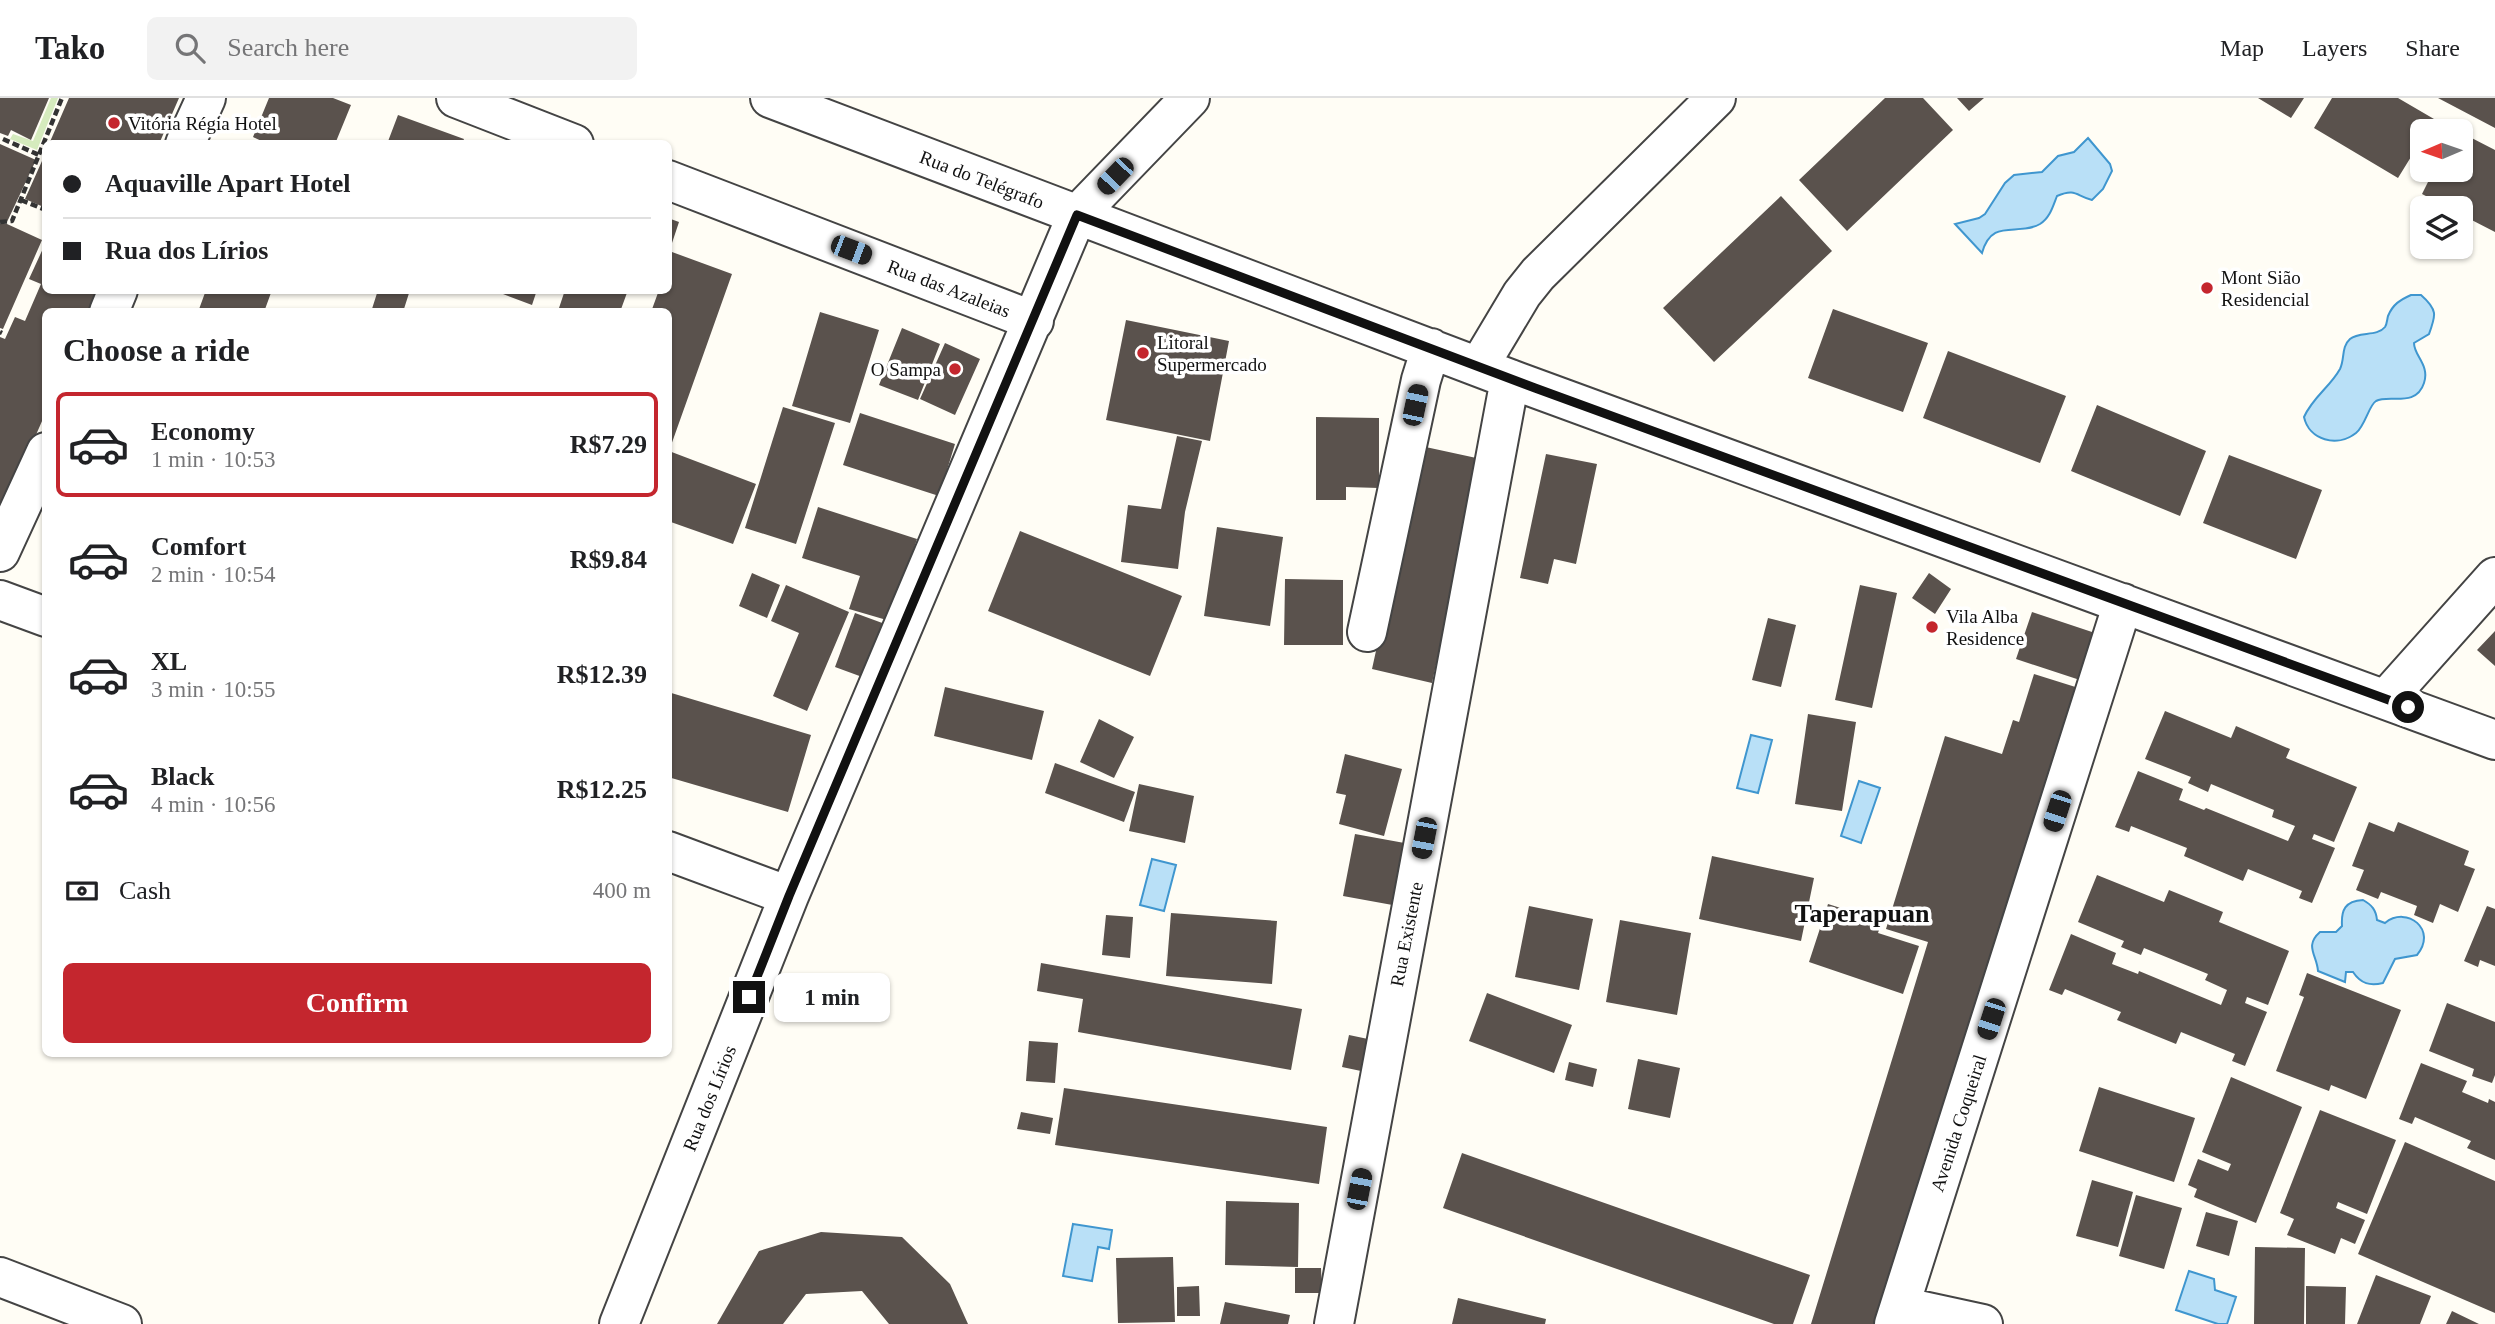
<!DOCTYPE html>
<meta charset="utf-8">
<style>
body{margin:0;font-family:Georgia,serif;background:#f2f2f2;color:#202124;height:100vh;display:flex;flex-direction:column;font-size:26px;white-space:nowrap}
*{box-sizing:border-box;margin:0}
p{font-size:23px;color:#757577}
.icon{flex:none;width:38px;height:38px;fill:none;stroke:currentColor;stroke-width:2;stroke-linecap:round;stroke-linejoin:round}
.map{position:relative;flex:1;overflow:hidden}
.sheet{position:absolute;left:42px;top:210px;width:630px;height:749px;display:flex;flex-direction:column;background:#fff;border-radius:10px;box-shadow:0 2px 5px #0004}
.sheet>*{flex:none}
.top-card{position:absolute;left:42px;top:42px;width:630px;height:154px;border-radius:10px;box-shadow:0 2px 5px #0004;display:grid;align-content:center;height:154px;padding:0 21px;background:#fff}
.needle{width:46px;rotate:268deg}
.buttons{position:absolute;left:2410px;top:21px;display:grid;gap:14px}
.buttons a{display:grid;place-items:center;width:63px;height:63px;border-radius:10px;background:#fff;box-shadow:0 2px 5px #0004;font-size:35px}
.end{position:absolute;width:32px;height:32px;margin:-16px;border:9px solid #111;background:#fff;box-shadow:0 0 0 4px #fff}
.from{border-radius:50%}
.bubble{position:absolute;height:49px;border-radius:10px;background:#fff;box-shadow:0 2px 5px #0004;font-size:23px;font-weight:800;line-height:49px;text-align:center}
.car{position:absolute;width:21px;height:42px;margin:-21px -10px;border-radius:9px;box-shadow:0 0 5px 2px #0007;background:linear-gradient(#222 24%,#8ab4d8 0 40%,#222 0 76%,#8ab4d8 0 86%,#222 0)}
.top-card b{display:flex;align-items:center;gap:24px;height:66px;font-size:26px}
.top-card b+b{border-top:2px solid #e0e0e0}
.top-card i{width:18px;height:18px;background:#202124}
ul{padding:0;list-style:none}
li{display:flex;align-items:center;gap:21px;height:105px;margin:0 14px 10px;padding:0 7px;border:4px solid transparent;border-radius:10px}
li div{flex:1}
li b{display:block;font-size:26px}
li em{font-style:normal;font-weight:800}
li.active{border-color:#c4262e}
li>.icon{width:63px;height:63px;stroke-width:1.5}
h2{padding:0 21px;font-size:32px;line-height:84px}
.pay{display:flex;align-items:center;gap:18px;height:77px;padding:0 21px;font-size:26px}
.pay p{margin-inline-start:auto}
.cta{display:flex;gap:14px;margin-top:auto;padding:14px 21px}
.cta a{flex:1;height:80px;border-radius:10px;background:#c4262e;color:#fff;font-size:28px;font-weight:800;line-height:80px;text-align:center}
header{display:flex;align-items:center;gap:42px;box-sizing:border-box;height:98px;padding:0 35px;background:#fff;border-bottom:2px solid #e0e0e0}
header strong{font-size:33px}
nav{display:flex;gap:38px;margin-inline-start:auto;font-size:24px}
.search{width:490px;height:63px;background:#f2f2f2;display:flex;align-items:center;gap:18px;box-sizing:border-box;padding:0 24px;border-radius:10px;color:#757577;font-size:26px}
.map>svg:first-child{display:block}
.green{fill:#d5ebbd}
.water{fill:#b9e0f7;stroke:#3f96cf;stroke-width:2}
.building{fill:#5a524d}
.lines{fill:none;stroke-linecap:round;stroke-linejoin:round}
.minor-casing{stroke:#444;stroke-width:42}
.path{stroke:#333;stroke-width:4.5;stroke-dasharray:7 3.5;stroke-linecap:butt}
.minor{stroke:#fff;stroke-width:38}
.route{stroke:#111;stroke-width:9}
.poi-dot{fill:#c4262e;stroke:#fff;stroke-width:2.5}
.labels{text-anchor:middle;stroke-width:7;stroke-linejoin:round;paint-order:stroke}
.poi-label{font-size:19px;fill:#111;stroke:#fff;text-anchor:start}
.street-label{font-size:19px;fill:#111;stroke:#fff}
.district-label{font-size:26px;font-weight:bold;fill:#111;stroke:#fff}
</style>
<header>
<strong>Tako</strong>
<div class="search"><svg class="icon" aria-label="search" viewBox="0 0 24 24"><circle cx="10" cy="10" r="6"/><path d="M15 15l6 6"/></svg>Search here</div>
<nav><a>Map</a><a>Layers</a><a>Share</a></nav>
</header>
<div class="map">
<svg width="2495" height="1226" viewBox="0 0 2495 1226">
<rect width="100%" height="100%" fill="#fffdf5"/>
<path class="green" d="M51,0H58L37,52L10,41L13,36L33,43Z"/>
<path class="water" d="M2088,40L2110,66L2112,73L2103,91L2092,102C2076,98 2076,90 2057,98C2053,108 2050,120 2040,126C2017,139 1992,119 1982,155L1955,126L1979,120L1985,116L2005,85L2014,77L2042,74L2058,58L2074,54Z
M2411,197H2421C2438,212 2436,217 2429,236L2414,245C2414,258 2430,267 2424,285C2416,310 2389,296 2376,303C2369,307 2365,328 2356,335C2337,350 2309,342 2304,319C2313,299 2330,289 2340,271C2345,261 2341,249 2350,241C2359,233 2377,239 2385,229C2387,226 2387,222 2388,218C2393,206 2400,202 2411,197Z
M1751,637L1772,642L1758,695L1737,690Z
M1859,683L1880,690L1861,745L1841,738Z
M1152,761L1176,767L1164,813L1140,807Z
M2363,802C2372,807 2376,812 2377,822L2385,825C2407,807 2438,832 2417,857L2395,861L2383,885C2370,888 2361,886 2353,874H2346L2345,884L2318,873C2317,857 2304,848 2320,834H2336L2342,828C2341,812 2345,803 2363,802Z
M1073,1126L1112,1132L1109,1151L1098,1149L1092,1183L1063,1178Z
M2189,1173L2214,1181L2215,1192L2236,1199L2227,1226H2218L2176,1212Z"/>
<path class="building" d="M0,0H49L31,42L11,32L8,38L0,35Z
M69,0H179L159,46H49Z
M269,0H333L351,7L335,46H268L253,39Z
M1885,0H1923L1953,32L1847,133L1799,82Z
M1957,0H1984L1969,13Z
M2258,0H2304L2291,20Z
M2332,0H2398L2434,21L2426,33H2422V41L2398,80L2314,30Z
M2438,0H2495V30Z
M398,17L464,41L462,46H387Z
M2460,34L2495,52V134L2460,116V110H2449L2422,96L2434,72H2460Z
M0,46L36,62L7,124L0,123Z
M46,54V110L25,101Z
M1781,98L1832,153L1714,264L1663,210Z
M668,120L679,124L669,154H668Z
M0,126H7L42,142L3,231L0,230Z
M46,144V192H101L92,214H46V314L0,419V239L5,241L15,219L25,223L41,186L29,181Z
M672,154L732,176L669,353L756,386L733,446L668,423V214H651L659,192H668V165Z
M206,192H272L264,214H198Z
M378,192H410L403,214H371Z
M504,192H537L532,207L503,196Z
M565,192H628L620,214H567L559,210Z
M1833,211L1928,245L1903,314L1808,280Z
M820,214L879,232L850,325L792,308Z
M1126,222L1229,243L1210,343L1106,322Z
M902,230L940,246L918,302L879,287Z
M945,245L980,261L955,317L920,301Z
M1948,253L2066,298L2040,365L1923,320Z
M2097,307L2206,353L2180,418L2071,373Z
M783,309L835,325L796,446L745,430Z
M860,315L955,346L939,398L843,367Z
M1316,319L1379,320V390L1346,389V402H1316Z
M1177,338L1202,343L1185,414L1178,471L1121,464L1128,407L1161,411Z
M1421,348L1481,361L1432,585L1372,571Z
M1546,356L1597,366L1576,466L1554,461L1548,486L1520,480Z
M2229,357L2322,392L2296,461L2203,425Z
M818,409L917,441L890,523L849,511L860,478L802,460Z
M1217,429L1283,439L1270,528L1204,518Z
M1020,433L1182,498L1150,578L988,513Z
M752,475L780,487L767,520L739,508Z
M1929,475L1951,491L1935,516L1912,500Z
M1285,481L1343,482V547H1284Z
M786,487L849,514L807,613L773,598L799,535L771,523Z
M1860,487L1897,495L1872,610L1835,602Z
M2032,514L2104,538L2089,585L2016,561Z
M855,515L885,526L865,580L835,569Z
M1768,520L1796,527L1781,589L1752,582Z
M2495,533V568L2477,552Z
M2034,576L2085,592L1890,1226H1811L1928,844L1886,831L1945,638L2002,656L2013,622L2019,624Z
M945,589L1044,613L1032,662L934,638Z
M668,594L811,637L788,714L668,679Z
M2165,613L2231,640L2236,628L2290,651L2286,660L2357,689L2334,744L2314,736L2312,741L2335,750L2312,805L2299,800L2302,793L2248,771L2243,783L2184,758L2187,750L2131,728L2129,734L2115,729L2138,673L2183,691L2179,702L2204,712L2206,710L2288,743L2295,728L2272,719L2274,712L2211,686L2208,694L2188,685L2191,679L2145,661Z
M1808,616L1856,624L1842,713L1795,706Z
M1099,621L1134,639L1114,680L1080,664Z
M1345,656L1402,671L1384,738L1339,726L1346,697L1336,695Z
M1055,665L1135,694L1124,724L1045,695Z
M1139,686L1194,698L1185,745L1129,733Z
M2369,724L2394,734L2398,724L2469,753L2464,767L2475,771L2458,814L2440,806L2433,825L2414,817L2417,808L2381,794L2378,801L2356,792L2364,772L2352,768Z
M1355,736L1410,746L1398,808L1343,798Z
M1712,758L1814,780L1801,843L1699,821Z
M2097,777L2164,804L2169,792L2223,814L2219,824L2289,853L2268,907L2247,899L2245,905L2267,914L2245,968L2232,963L2235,956L2181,934L2176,946L2117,922L2121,914L2065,891L2062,897L2049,892L2071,836L2116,855L2112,866L2138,876L2139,873L2221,907L2227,892L2205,882L2208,876L2144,850L2141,857L2121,849L2124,843L2078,824Z
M1828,806L1882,823L1878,835L1919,848L1903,896L1809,864Z
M1529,808L1593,821L1579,892L1515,879Z
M2487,808L2495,811V868L2480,862L2478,869L2464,863Z
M1171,815L1277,823L1272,886L1166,878Z
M1106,817L1133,819L1130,860L1102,857Z
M1620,822L1691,835L1677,917L1606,904Z
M1041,865L1302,911L1291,972L1078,934L1083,901L1037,893Z
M2307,875L2401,912L2366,1001L2331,987L2329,993L2276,973L2304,899L2299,897Z
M1487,895L1572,927L1554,975L1469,943Z
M2447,905L2495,924V977L2492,985L2472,978L2474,971L2429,953Z
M1349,937L1368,941L1361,973L1342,969Z
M1029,943L1058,945L1055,985L1026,983Z
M1638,961L1680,970L1670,1020L1628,1011Z
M1569,964L1597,971L1593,989L1565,982Z
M2421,965L2467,983L2462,994L2488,1005L2489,1001L2495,1004V1062L2467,1050L2471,1043L2415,1019L2412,1026L2399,1021Z
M2231,979L2302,1009L2256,1125L2194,1099L2197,1091L2188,1087L2198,1061L2228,1073L2231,1066L2202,1054Z
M2099,989L2195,1020L2174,1084L2079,1053Z
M1064,990L1327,1029L1319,1086L1055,1047Z
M2320,1012L2396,1042L2367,1116L2338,1104L2336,1110L2365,1122L2355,1146L2341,1140L2335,1156L2287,1137L2294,1121L2280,1115Z
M1021,1014L1053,1020L1050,1036L1017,1031Z
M2405,1044L2495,1083V1215L2358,1156Z
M1462,1055L1810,1177L1793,1226H1774L1443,1110Z
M2092,1082L2133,1094L2118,1149L2076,1138Z
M2136,1097L2182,1110L2164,1171L2119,1158Z
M1226,1103L1299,1105L1298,1169L1225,1167Z
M2206,1114L2238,1123L2229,1158L2196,1148Z
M821,1134L902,1139L950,1186L968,1226H889L862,1193L806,1196L783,1226H717L759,1153Z
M2255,1149L2305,1150L2304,1226H2254Z
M1173,1159L1175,1224L1118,1225L1116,1160Z
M1295,1170H1321L1322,1195H1295Z
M2376,1177L2431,1198L2420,1226H2357Z
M1199,1188L1200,1218H1177V1189Z
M2306,1188L2346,1189L2345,1226H2306Z
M1458,1200L1546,1221L1545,1226H1452Z
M1225,1204L1290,1217L1288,1226H1220Z
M2452,1213L2479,1226H2446Z"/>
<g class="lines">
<g class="minor-casing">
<path id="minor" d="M456,0L574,46
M770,0L1510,281L2495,642
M185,46L206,0
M668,82L1034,223
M109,214L118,192
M1479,268L1522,196L1538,176L1716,0
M0,454L46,354
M0,502L46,519
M1367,534L1421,282L1431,250
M2387,600L2495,479
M668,753L789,798
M0,1179L122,1226
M1900,1208L1983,1226
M619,1226L789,798L1077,117L1190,0
M1334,1226L1510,281
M1894,1226L2123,505"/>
</g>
<path class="path" d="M3,41L39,57
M21,102L46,112
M0,124L12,123L62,0
M0,234L2,235"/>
<use href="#minor" class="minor"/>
</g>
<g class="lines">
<path class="route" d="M749,899L789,798L1077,117L1535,290L2408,609"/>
</g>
<g class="poi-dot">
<circle cx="114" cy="25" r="7"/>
<circle cx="2207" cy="190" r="7"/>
<circle cx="1143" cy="255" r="7"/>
<circle cx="955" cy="271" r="7"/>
<circle cx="1932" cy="529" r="7"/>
</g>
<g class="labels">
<g class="poi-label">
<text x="128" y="32">Vitória Régia Hotel</text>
<text x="2221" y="186">Mont Sião<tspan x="2221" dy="22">Residencial</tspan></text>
<text x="1157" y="251">Litoral<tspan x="1157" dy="22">Supermercado</tspan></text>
<text x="941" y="278" text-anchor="end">O Sampa</text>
<text x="1946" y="525">Vila Alba<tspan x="1946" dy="22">Residence</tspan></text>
</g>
<g class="street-label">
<text transform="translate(982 81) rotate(21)" y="7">Rua do Telégrafo</text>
<text transform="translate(949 190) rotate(21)" y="7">Rua das Azaleias</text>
<text transform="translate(1406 836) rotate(-79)" y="7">Rua Existente</text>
<text transform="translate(709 1000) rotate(-68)" y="7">Rua dos Lírios</text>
<text transform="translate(1958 1025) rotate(-72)" y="7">Avenida Coqueiral</text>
</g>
<g class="district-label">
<text x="1862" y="824">Taperapuan</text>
</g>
</g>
</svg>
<div class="buttons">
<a><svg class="needle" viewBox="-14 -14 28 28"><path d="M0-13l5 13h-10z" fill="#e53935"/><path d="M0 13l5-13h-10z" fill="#757577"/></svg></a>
<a><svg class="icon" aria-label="layers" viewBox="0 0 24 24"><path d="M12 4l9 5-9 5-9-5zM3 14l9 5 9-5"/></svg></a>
</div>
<i class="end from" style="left:2408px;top:609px"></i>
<i class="end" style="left:749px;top:899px"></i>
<div class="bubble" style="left:774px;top:875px;width:116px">1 min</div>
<i class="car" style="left:1115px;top:78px;rotate:224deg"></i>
<i class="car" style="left:851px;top:152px;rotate:111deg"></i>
<i class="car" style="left:1415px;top:307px;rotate:12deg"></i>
<i class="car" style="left:2057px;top:713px;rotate:198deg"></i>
<i class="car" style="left:1424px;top:740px;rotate:191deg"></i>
<i class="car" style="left:1991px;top:921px;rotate:198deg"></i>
<i class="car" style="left:1359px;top:1091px;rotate:11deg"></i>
<div class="top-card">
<b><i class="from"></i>Aquaville Apart Hotel</b>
<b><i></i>Rua dos Lírios</b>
</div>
<section class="sheet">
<h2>Choose a ride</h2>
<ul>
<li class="active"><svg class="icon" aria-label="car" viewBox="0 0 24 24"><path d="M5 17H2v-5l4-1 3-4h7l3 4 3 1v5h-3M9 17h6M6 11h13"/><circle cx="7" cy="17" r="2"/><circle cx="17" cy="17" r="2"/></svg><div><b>Economy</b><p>1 min · 10:53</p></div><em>R$7.29</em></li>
<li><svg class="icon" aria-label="car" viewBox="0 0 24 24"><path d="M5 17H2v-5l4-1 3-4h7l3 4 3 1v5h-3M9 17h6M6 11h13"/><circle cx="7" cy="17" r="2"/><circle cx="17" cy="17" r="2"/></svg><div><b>Comfort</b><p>2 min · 10:54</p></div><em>R$9.84</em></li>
<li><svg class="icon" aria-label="car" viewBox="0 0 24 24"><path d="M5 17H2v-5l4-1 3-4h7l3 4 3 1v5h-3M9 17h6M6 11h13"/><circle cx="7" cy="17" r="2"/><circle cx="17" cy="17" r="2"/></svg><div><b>XL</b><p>3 min · 10:55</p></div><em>R$12.39</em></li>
<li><svg class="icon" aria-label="car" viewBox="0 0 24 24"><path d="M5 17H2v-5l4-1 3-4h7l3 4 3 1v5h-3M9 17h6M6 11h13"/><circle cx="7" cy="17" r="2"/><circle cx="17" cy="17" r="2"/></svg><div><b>Black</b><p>4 min · 10:56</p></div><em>R$12.25</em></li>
</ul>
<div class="pay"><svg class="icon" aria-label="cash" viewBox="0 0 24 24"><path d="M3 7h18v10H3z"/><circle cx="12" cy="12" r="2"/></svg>Cash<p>400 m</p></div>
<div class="cta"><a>Confirm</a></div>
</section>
</div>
